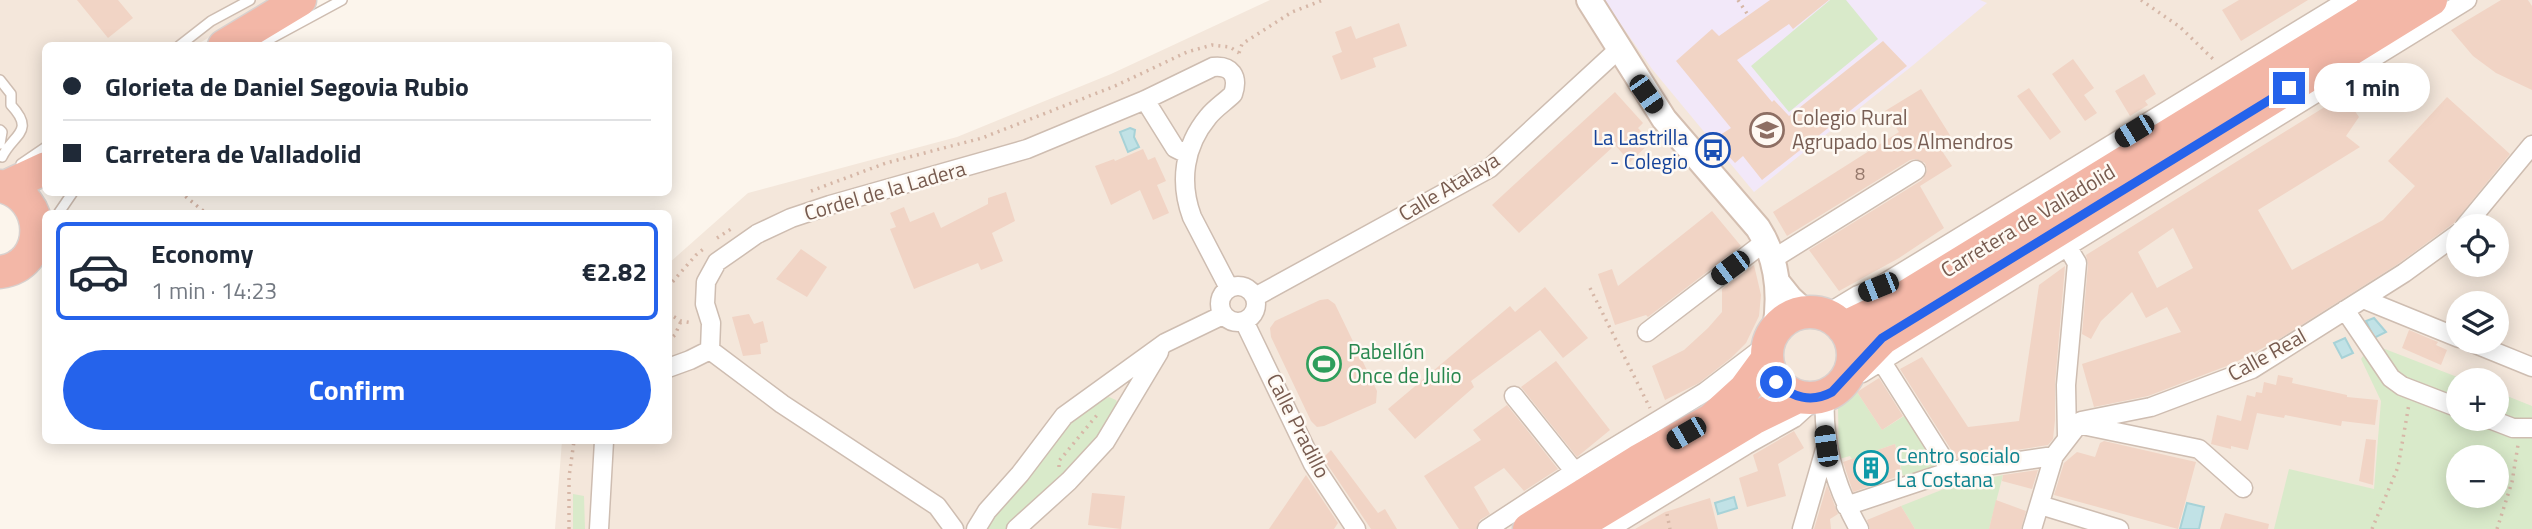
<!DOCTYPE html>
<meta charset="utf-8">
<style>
body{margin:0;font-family:"Titillium Web",sans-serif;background:#f6f6f7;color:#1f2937;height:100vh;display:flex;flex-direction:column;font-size:26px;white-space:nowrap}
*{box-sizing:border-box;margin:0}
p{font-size:23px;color:#747a83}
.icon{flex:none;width:38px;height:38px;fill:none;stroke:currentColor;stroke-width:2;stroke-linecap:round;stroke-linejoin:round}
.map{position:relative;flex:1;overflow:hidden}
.sheet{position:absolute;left:42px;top:210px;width:630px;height:234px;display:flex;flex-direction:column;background:#fff;border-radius:10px;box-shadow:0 4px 18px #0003}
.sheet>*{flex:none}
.banner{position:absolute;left:42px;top:42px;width:630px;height:154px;border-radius:10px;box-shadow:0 4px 18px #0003;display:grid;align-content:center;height:154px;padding:0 21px;background:#fff}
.tools{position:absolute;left:2446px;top:214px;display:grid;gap:14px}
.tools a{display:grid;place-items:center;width:63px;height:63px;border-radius:50%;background:#fff;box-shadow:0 4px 18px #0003;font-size:35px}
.end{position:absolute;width:32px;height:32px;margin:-16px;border:9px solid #2563eb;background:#fff;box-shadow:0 0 0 4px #fff}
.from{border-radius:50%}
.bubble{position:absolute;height:49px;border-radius:24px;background:#fff;box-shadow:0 4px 18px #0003;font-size:23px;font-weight:700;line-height:49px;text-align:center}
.car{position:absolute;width:21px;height:42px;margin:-21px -10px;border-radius:9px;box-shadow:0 0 5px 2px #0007;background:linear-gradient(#222 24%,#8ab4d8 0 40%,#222 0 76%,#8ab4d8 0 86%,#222 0)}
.banner b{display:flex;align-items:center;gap:24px;height:66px;font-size:26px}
.banner b+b{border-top:2px solid #e0e1e3}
.banner i{width:18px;height:18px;background:#1f2937}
ul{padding:12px 0 0;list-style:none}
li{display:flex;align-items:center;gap:21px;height:98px;margin:0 14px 10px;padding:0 7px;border:4px solid transparent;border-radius:10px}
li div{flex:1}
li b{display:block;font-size:26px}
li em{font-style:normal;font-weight:700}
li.current{border-color:#2563eb}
li>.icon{width:63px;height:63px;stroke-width:1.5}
.primary-button{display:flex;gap:14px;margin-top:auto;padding:14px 21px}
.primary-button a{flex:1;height:80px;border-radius:42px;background:#2563eb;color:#fff;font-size:28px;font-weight:700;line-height:80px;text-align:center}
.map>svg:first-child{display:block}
.residential{fill:#f4e7db;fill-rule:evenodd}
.education{fill:#f2e8f9}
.green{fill:#d9eaca;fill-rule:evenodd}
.water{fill:#c1e2e6;stroke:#a7d2d7;stroke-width:2}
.building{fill:#f1d4c5;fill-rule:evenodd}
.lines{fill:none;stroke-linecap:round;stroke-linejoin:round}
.lane-casing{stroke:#cebdb1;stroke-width:12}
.street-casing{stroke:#cebdb1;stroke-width:21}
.secondary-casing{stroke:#d4bfb1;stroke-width:28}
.highway-casing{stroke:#d9d1ce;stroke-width:35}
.path{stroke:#d6b7a7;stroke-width:3.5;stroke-dasharray:2 5;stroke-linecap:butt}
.lane{stroke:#fff;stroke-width:9}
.street{stroke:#fff;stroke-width:18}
.secondary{stroke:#fff;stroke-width:24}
.highway{stroke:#f3b7a7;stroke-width:32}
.route{stroke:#2563eb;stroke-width:9}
.labels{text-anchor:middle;stroke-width:5;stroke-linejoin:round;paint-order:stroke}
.number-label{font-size:18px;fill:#96796c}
.education-label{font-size:21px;fill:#785e54;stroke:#fef9f3;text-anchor:start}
.transit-label{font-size:21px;fill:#164399;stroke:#fef9f3;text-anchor:end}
.street-label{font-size:21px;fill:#775b4f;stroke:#fef9f3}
.leisure-label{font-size:21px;fill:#27864d;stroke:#fef9f3;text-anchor:start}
.culture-label{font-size:21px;fill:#0d838f;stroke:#fef9f3;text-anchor:start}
</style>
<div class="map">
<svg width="2532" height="529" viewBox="0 0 2532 529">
<rect width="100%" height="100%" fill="#fcf5ec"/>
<path class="residential" d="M0,0H274L196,45L46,46L45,156L0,196Z
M1270,0H2532V529H555L562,441H668L669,263L748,193L957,137L1111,74ZM2459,226H2497V264H2459ZM2459,303H2497V341H2459ZM2459,380H2497V418H2459ZM2459,457H2497V495H2459Z"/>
<path class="education" d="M1604,0H1980L1987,3L1912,66L1754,192L1652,69Z"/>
<path class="green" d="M1830,0H1846L1878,39L1789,112L1751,66Z
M2372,344L2465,380H2459V418H2497V392L2532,406V529H2274L2289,469L2374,489L2381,401L2361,359ZM2459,457H2497V495H2459Z
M1857,392L1882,430L1909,413L1937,462L1936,466L1903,476L1895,444L1852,459L1850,456L1839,459L1838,406Z
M1109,397L1116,400L1119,406L1100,441L1012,529H986C1013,494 1069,408 1109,397Z
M2003,475L1989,529H1915L1901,506L1949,487Z
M573,494L584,496L585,529H573Z"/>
<path class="water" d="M1130,128L1135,130L1134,137L1139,147L1128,152L1120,132Z
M2374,318L2386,332L2374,338L2366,321Z
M2345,338L2353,353L2342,358L2334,343Z
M1734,497L1737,508L1718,514L1715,503Z
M2187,503L2204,507L2199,529H2180Z"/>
<path class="building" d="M77,0H118L133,18L108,38Z
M1770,0H1829L1793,29L1789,24L1737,60L1772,102L1774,100L1789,116L1883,41L1907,66L1762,180L1743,156L1735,163L1723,150L1717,137L1731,128L1676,61L1712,29L1719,36Z
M2239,0H2308L2241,41L2222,10Z
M2501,0H2528L2532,6V90L2496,73L2473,56L2451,30Z
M1399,23L1407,46L1373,58L1376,67L1341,80L1332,56L1342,52L1335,32L1351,26L1356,39Z
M2073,59L2094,88L2084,95L2097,113L2085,121L2052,74Z
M2144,74L2156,94L2145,101L2148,105L2130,116L2115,91Z
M2029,88L2061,132L2050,140L2017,96Z
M1921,89L1953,140L1940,148L1952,166L1920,186L1944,228L1899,258L1839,291L1809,250L1922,180L1927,170L1925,163L1916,159L1910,160L1787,236L1773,212L1899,132L1885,111Z
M1615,92L1643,123L1638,128L1651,142L1630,162L1615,145L1519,233L1492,205Z
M2344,95L2359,117L2346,136L2360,147L2258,210L2292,270L2383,220L2415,186L2388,161L2447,97L2510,154L2454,223L2398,264L2276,341L2232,364L2148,396L2094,407L2082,364L2181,332L2167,307L2146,318L2132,292L2101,321L2091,339L2082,334L2088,264L2086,255ZM2173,228L2193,268L2157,288L2138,252Z
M1143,149L1148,160L1155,157L1166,181L1157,185L1169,213L1153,220L1140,190L1111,205L1095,166L1114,159L1115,161Z
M1006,192L1015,221L992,233L1003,261L981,270L978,263L914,289L890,229L896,227L890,213L904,207L910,222L934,212L941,228L988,204V198Z
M1712,211L1741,246L1648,317L1646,315L1615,325L1598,274L1612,269L1618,286Z
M801,249L827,267L807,297L776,279Z
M1754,265L1761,295L1759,316L1746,343L1731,358L1699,383L1665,400L1652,366L1684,350L1708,328L1722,312V289Z
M2065,266L2055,384V420L2053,439L2048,445L1957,459L1900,369L1922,357L1968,427L2019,421L2039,285Z
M1545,287L1588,338L1563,358L1540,330L1471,381L1474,387L1415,439L1388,409L1510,306L1515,312Z
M1328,299L1335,304L1377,391L1376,403L1324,426L1317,427L1311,421L1271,337L1270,328L1275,321L1320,300Z
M749,314L754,324L763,321L768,342L760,344L761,354L743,356L732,317Z
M2409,330L2438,342L2436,345L2447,350L2441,365L2402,348Z
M1556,361L1610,430L1577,457L1521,387Z
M2278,375L2293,378L2292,383L2347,395V397L2378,400L2375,425L2342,421L2341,426L2285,415L2284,418L2257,413L2248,450L2231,446V449L2211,444L2217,415L2241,421L2247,395L2255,397L2256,392L2262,393L2264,382L2276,385Z
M1879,378L1903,416L1882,430L1857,392Z
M1507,405L1558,469L1524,491L1504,468L1474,487L1490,514L1480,520L1476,529H1459L1424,476L1481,440L1473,430Z
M1794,431L1804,448L1778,464L1786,496L1747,507L1739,478L1758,471L1753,455Z
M2366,439L2376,440L2373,485L2359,481Z
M2104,441L2196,462L2178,529L2054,495L2064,463L2077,452L2095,457L2100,443Z
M1895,444L1902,475L1853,492L1843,462Z
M1331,450L1378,513L1385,509L1397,529H1371L1323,458Z
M2038,470L2032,489L2002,481L2003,475Z
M1306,475L1338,523L1334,529H1269Z
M1827,485L1838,514L1830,519L1831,529H1814Z
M1092,493L1125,496L1121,529L1088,525Z
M1710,498L1718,529H1635L1665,512Z
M1996,500L2026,511L2021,529H1989Z
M1901,506L1915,529H1870L1867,520Z
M2225,513L2269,524L2268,529H2220Z"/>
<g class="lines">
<g class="lane-casing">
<path id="lane" d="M179,46L211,21L250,0
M257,46L342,0
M0,80L11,94V105C36,132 13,134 2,157
M0,130L2,132L0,144
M21,164L46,147
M58,214L73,192"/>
</g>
<g class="street-casing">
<path id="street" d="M1145,100L1175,148L1187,154
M2465,226L2532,145
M1773,259L1916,170
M1220 304a18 18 0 1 1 36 0a18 18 0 1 1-36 0Z
M1255,297L1490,168L1620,48
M2363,299L2459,338
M2345,310L2391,378L2402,386L2459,408
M1825,315L1858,295L1878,287L2348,0
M1244,321L1313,464L1356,529
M1647,332L1766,241
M2468,341L2532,367
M710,350L782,404L937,506L954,529
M1882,362L1951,471
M668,368L690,360L710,350L711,323L705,304L706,282L717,262L757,234L791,218L830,205L1027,149L1145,100L1213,67C1231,65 1239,76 1233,94C1225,102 1215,108 1208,117C1184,146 1179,182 1192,217L1229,288
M1862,373L2467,0
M1514,396L1575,472
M1825,396C1822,444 1836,488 1859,529
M2487,418L2513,428H2532
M2082,425L2199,449L2243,488
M2067,436L2066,385L2077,263L2068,248
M2040,505L2119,529
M1846,506L1951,471L2054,456
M599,529L604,441
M976,529L987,511L1020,474L1064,416L1165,343L1223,315
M1016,529L1069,481L1105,442L1159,352
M1487,529L1585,465L1705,392L1760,350
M1609,529L1746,445L1794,418L1816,398
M1802,529L1826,446
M2032,529L2054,456L2081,421L2151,407L2252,369L2404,273L2459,233"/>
</g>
<g class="secondary-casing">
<path id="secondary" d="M1589,0L1664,119L1758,228C1778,259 1781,293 1775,330
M1778,283L1790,298L1805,312"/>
</g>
<g class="highway-casing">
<path id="highway" d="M224,46L300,0
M0,186C48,196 49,266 0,272
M5,187L46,168
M1767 355a43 43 0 1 1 86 0a43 43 0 1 1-86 0Z
M1843,328L1895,303L2389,0
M1849,373L1882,339L2431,0
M1529,529L1638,461L1711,420L1745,389L1767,359
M1571,529L1753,419L1798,397"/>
</g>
<path class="path" d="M1738,0L1748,15
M2141,0L2180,27L2215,61
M1239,53L1242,44L1292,12L1323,0
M811,191L886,163L982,138L1115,86L1187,52L1212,45L1230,47L1239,53
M180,192L207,214
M717,238L731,229
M668,287L696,255L706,247
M1590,288L1650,408
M668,313L681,321L693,323
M668,341L675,335L681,321
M1059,467V461L1097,415
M1667,514L1670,529
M569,529V477L574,441
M2372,529L2398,467L2409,404
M2497,529L2512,482L2518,445"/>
<use href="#lane" class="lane"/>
<use href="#street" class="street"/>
<use href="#secondary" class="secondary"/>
<use href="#highway" class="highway"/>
</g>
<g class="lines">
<path class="route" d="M1776,382C1792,398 1812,403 1832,392L1882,338L2289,88"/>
</g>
<defs>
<g id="school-ring" transform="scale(1.75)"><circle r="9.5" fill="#fef9f3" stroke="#8d6e63" stroke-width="1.5"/><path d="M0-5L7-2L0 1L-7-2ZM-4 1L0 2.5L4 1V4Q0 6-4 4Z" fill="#8d6e63"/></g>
<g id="bus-ring" transform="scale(1.75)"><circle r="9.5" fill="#fef9f3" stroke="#1a4fb4" stroke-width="1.5"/><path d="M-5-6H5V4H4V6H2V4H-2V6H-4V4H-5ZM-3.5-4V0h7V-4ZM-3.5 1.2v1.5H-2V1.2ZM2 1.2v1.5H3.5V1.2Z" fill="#1a4fb4"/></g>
<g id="stadium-ring" transform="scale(1.75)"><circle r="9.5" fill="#fef9f3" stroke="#2e9e5b" stroke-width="1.5"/><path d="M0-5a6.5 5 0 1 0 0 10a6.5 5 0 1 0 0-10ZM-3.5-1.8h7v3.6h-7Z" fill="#2e9e5b"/></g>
<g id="building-ring" transform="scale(1.75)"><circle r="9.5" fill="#fef9f3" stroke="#0f9aa8" stroke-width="1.5"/><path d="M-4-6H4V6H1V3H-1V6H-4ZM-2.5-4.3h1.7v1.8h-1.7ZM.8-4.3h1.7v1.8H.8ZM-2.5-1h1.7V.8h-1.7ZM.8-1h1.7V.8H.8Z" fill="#0f9aa8"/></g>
</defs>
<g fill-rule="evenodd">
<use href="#school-ring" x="1767" y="130"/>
<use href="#bus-ring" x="1713" y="150"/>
<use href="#stadium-ring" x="1324" y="364"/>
<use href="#building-ring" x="1871" y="468"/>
</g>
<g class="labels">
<g class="number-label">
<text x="1860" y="180">8</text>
</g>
<g class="education-label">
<text x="1792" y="125">Colegio Rural<tspan x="1792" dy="24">Agrupado Los Almendros</tspan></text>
</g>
<g class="transit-label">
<text x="1688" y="145">La Lastrilla<tspan x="1688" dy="24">- Colegio</tspan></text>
</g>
<g class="street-label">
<text transform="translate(1449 187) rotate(-31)" y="7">Calle Atalaya</text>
<text transform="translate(885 191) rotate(-16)" y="7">Cordel de la Ladera</text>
<text transform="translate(2028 221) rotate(-31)" y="7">Carretera de Valladolid</text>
<text transform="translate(2267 355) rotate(-29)" y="7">Calle Real</text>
<text transform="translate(1298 426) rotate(63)" y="7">Calle Pradillo</text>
</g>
<g class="leisure-label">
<text x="1348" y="359">Pabellón<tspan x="1348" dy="24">Once de Julio</tspan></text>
</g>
<g class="culture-label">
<text x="1896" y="463">Centro socialo<tspan x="1896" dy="24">La Costana</tspan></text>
</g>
</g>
</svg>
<div class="tools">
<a><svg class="icon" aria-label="locate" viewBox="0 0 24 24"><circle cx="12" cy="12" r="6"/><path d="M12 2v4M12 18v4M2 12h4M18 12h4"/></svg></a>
<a><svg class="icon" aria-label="layers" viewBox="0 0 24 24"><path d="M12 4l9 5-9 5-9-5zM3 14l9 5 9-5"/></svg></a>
<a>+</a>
<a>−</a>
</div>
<i class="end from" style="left:1776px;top:382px"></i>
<i class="end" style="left:2289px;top:88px"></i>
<div class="bubble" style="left:2314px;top:63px;width:116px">1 min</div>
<i class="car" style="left:1646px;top:94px;rotate:145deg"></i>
<i class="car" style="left:2134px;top:131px;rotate:239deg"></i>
<i class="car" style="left:1730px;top:268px;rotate:233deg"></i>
<i class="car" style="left:1878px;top:287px;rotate:248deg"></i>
<i class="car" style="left:1686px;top:433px;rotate:240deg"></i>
<i class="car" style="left:1826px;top:446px;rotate:352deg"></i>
<div class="banner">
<b><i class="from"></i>Glorieta de Daniel Segovia Rubio</b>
<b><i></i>Carretera de Valladolid</b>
</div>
<section class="sheet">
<ul>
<li class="current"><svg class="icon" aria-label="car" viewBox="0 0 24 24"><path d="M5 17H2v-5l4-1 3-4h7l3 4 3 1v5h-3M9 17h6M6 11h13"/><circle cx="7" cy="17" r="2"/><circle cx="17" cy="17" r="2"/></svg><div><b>Economy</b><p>1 min · 14:23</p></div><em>€2.82</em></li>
</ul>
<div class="primary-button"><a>Confirm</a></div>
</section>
</div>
